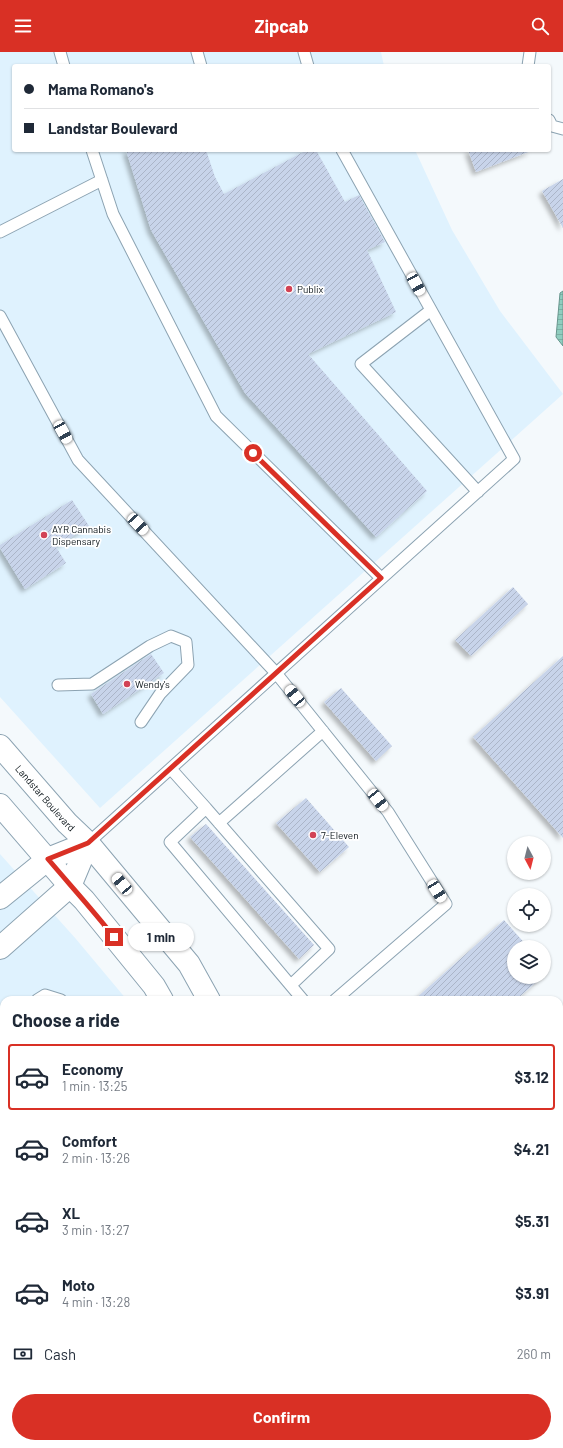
<!DOCTYPE html>
<meta charset="utf-8">
<style>
body{margin:0;font-family:Barlow,sans-serif;background:#f6f6f7;color:#1f2937;height:100vh;display:flex;flex-direction:column;font-size:15px;white-space:nowrap}
*{box-sizing:border-box;margin:0}
p{font-size:13px;color:#747a83}
.icon{flex:none;width:22px;height:22px;fill:none;stroke:currentColor;stroke-width:2;stroke-linecap:round;stroke-linejoin:round}
.map{position:relative;flex:1;overflow:hidden}
.drawer{position:absolute;left:0px;top:944px;width:563px;height:452px;display:flex;flex-direction:column;background:#fff;border-radius:12px 12px 0 0;box-shadow:0 1px 3px #0004}
.drawer>*{flex:none}
.top-card{position:absolute;left:12px;top:12px;width:539px;height:88px;border-radius:4px;box-shadow:0 1px 3px #0004;display:grid;align-content:center;height:88px;padding:0 12px;background:#fff}
.needle{width:26px;rotate:173deg}
.fabs{position:absolute;left:507px;top:784px;display:grid;gap:8px}
.fabs a{display:grid;place-items:center;width:44px;height:44px;border-radius:50%;background:#fff;box-shadow:0 1px 3px #0004;font-size:20px}
.end{position:absolute;width:18px;height:18px;margin:-9px;border:5px solid #d93025;background:#fff;box-shadow:0 0 0 2px #fff}
.from{border-radius:50%}
.bubble{position:absolute;height:28px;border-radius:14px;background:#fff;box-shadow:0 1px 3px #0004;font-size:13px;font-weight:700;line-height:28px;text-align:center}
.car{position:absolute;width:12px;height:24px;margin:-12px -6px;border-radius:5px;box-shadow:0 0 3px 1px #0007;background:linear-gradient(#fff 24%,#345 0 40%,#fff 0 76%,#345 0 86%,#fff 0)}
.top-card b{display:flex;align-items:center;gap:14px;height:38px;font-size:15px}
.top-card b+b{border-top:1px solid #e0e1e3}
.top-card i{width:10px;height:10px;background:#1f2937}
ul{padding:0;list-style:none}
li{display:flex;align-items:center;gap:12px;height:66px;margin:0 8px 6px;padding:0 4px;border:2px solid transparent;border-radius:4px}
li div{flex:1}
li b{display:block;font-size:15px}
li em{font-style:normal;font-weight:700}
li.on{border-color:#d93025}
li>.icon{width:36px;height:36px;stroke-width:1.5}
h2{padding:0 12px;font-size:18px;line-height:48px}
.pay{display:flex;align-items:center;gap:10px;height:44px;padding:0 12px;font-size:15px}
.pay p{margin-inline-start:auto}
.button{display:flex;gap:8px;margin-top:auto;padding:8px 12px}
.button a{flex:1;height:46px;border-radius:24px;background:#d93025;color:#fff;font-size:16px;font-weight:700;line-height:46px;text-align:center}
header{display:flex;justify-content:space-between;align-items:center;height:52px;padding:0 12px;background:#d93025;color:#fff;font-size:18px;font-weight:700}
.map>svg:first-child{display:block}
.built{fill:#dff2fe}
.water{fill:url(#water-rules);stroke:#68968e}
.building{fill:url(#building-hatch);filter:url(#shadow)}
.lines{fill:none;stroke-linecap:round;stroke-linejoin:round}
.lane-casing{stroke:#8ca3b2;stroke-width:13}
.street-casing{stroke:#8ca3b2;stroke-width:24}
.secondary-casing{stroke:#8ca3b2;stroke-width:24}
.lane{stroke:#fff;stroke-width:11}
.street{stroke:#fff;stroke-width:22}
.secondary{stroke:#fff;stroke-width:22}
.route{stroke:#d93025;stroke-width:5}
.poi-dot{fill:#d24254;stroke:#fff;stroke-width:1.5}
.labels{text-anchor:middle;stroke-width:3.5;stroke-linejoin:round;paint-order:stroke}
.poi-label{font-size:10px;fill:#0c151a;stroke:#fff;text-anchor:start}
.street-label{font-size:10px;fill:#0c151a;stroke:#fff}
</style>
<header><svg class="icon" aria-label="menu" viewBox="0 0 24 24"><path d="M4 6h16M4 12h16M4 18h16"/></svg>Zipcab<svg class="icon" aria-label="search" viewBox="0 0 24 24"><circle cx="10" cy="10" r="6"/><path d="M15 15l6 6"/></svg></header>
<div class="map">
<svg width="563" height="1396" viewBox="0 0 563 1396">
<defs>
<pattern id="water-rules" width="6" height="5" patternUnits="userSpaceOnUse"><rect width="6" height="5" fill="#90cdbf"/><path d="M0 2.5h6" fill="none" stroke="#7bafa4"/></pattern>
<pattern id="building-hatch" width="6" height="6" patternUnits="userSpaceOnUse"><rect width="6" height="6" fill="#c8d4ea"/><path d="M-1 1l2-2M0 6l6-6M5 7l2-2" fill="none" stroke="#abb5c8"/></pattern>
<filter id="shadow"><feDropShadow dx="-3.5" dy="3.5" stdDeviation="2" flood-color="#0004"/></filter>
</defs>
<rect width="100%" height="100%" fill="#f4f9fc"/>
<path class="built" d="M0,0H381L384,14H14V98H415L452,178L500,259L563,342L100,756L0,645Z
M0,802L76,887L127,948H4V1392H270V1396H0Z"/>
<path class="water" d="M563,239V294L556,285L560,241Z"/>
<path class="building" d="M126,98H206L215,125L224,142L307,98H316L345,150L359,143L385,190L367,198L396,260L308,302L427,439L376,485L245,341L151,178Z
M468,98H531V99L476,120Z
M563,127V176L542,139Z
M72,448L89,474L56,495L66,511L25,537L0,496V493Z
M513,535L528,552L471,604L455,588Z
M151,602L164,621L103,662L91,642Z
M563,604V786L473,685Z
M341,636L392,694L376,709L324,650Z
M306,746L349,795L320,820L276,771Z
M206,772L314,893L299,907L190,785Z
M504,868L528,895H514V925H542L516,948H414Z"/>
<g class="lines">
<g class="lane-casing">
<path id="lane" d="M60,0L64,14
M197,0L201,14
M304,0L308,14
M528,14L530,0
M549,68L552,74L563,77
M92,98L113,162L216,364L381,526
M0,180L102,128
M431,258L361,312L478,440
M0,264L78,408L276,621L388,760L446,852L335,948
M58,633L92,632L150,594L171,584L186,590L188,613L160,642L141,670
M171,717L206,756L170,790L303,948
M206,756L329,897L291,933
M219,771L323,679
M88,791L514,407L342,98
M37,948L45,943L61,948
M0,981L4,975
M0,1012L4,1018
M0,1257L4,1263
M559,1261L563,1260
M559,1285L563,1286
M0,1363L4,1361
M54,1392V1396
M231,1392V1396
M111,1396L118,1392"/>
</g>
<g class="street-casing">
<path id="street" d="M0,846L48,807L88,791
M0,896L70,834L88,791"/>
</g>
<g class="secondary-casing">
<g id="secondary">
<path id="s1" d="M0,694L67,771L88,791L189,912L209,948"/>
<path d="M0,753L70,834L84,848L154,934L162,948"/>
<path d="M301,1392L302,1396"/>
<path d="M341,1392L342,1396"/>
</g>
</g>
<use href="#lane" class="lane"/>
<use href="#street" class="street"/>
<use href="#secondary" class="secondary"/>
</g>
<g class="lines">
<path class="route" d="M114,885C93,858 70,833 48,807L88,791L381,526L253,401"/>
</g>
<g class="poi-dot">
<circle cx="289" cy="237" r="4"/>
<circle cx="44" cy="483" r="4"/>
<circle cx="127" cy="632" r="4"/>
<circle cx="313" cy="783" r="4"/>
</g>
<g class="labels">
<g class="poi-label">
<text x="297" y="241">Publix</text>
<text x="52" y="481">AYR Cannabis<tspan x="52" dy="12">Dispensary</tspan></text>
<text x="135" y="636">Wendy's</text>
<text x="321" y="787">7-Eleven</text>
</g>
<g class="street-label">
<text dy="4" stroke="none"><textPath href="#s1" startOffset="69">Landstar Boulevard</textPath></text>
</g>
</g>
</svg>
<div class="fabs">
<a><svg class="needle" viewBox="-14 -14 28 28"><path d="M0-13l5 13h-10z" fill="#e53935"/><path d="M0 13l5-13h-10z" fill="#747a83"/></svg></a>
<a><svg class="icon" aria-label="locate" viewBox="0 0 24 24"><circle cx="12" cy="12" r="6"/><path d="M12 2v4M12 18v4M2 12h4M18 12h4"/></svg></a>
<a><svg class="icon" aria-label="layers" viewBox="0 0 24 24"><path d="M12 4l9 5-9 5-9-5zM3 14l9 5 9-5"/></svg></a>
</div>
<i class="end from" style="left:253px;top:401px"></i>
<i class="end" style="left:114px;top:885px"></i>
<div class="bubble" style="left:128px;top:871px;width:66px">1 min</div>
<i class="car" style="left:416px;top:232px;rotate:151deg"></i>
<i class="car" style="left:63px;top:380px;rotate:151deg"></i>
<i class="car" style="left:138px;top:472px;rotate:137deg"></i>
<i class="car" style="left:295px;top:644px;rotate:321deg"></i>
<i class="car" style="left:378px;top:748px;rotate:142deg"></i>
<i class="car" style="left:122px;top:832px;rotate:320deg"></i>
<i class="car" style="left:437px;top:839px;rotate:148deg"></i>
<div class="top-card">
<b><i class="from"></i>Mama Romano's</b>
<b><i></i>Landstar Boulevard</b>
</div>
<section class="drawer">
<h2>Choose a ride</h2>
<ul>
<li class="on"><svg class="icon" aria-label="car" viewBox="0 0 24 24"><path d="M5 17H2v-5l4-1 3-4h7l3 4 3 1v5h-3M9 17h6M6 11h13"/><circle cx="7" cy="17" r="2"/><circle cx="17" cy="17" r="2"/></svg><div><b>Economy</b><p>1 min · 13:25</p></div><em>$3.12</em></li>
<li><svg class="icon" aria-label="car" viewBox="0 0 24 24"><path d="M5 17H2v-5l4-1 3-4h7l3 4 3 1v5h-3M9 17h6M6 11h13"/><circle cx="7" cy="17" r="2"/><circle cx="17" cy="17" r="2"/></svg><div><b>Comfort</b><p>2 min · 13:26</p></div><em>$4.21</em></li>
<li><svg class="icon" aria-label="car" viewBox="0 0 24 24"><path d="M5 17H2v-5l4-1 3-4h7l3 4 3 1v5h-3M9 17h6M6 11h13"/><circle cx="7" cy="17" r="2"/><circle cx="17" cy="17" r="2"/></svg><div><b>XL</b><p>3 min · 13:27</p></div><em>$5.31</em></li>
<li><svg class="icon" aria-label="car" viewBox="0 0 24 24"><path d="M5 17H2v-5l4-1 3-4h7l3 4 3 1v5h-3M9 17h6M6 11h13"/><circle cx="7" cy="17" r="2"/><circle cx="17" cy="17" r="2"/></svg><div><b>Moto</b><p>4 min · 13:28</p></div><em>$3.91</em></li>
</ul>
<div class="pay"><svg class="icon" aria-label="cash" viewBox="0 0 24 24"><path d="M3 7h18v10H3z"/><circle cx="12" cy="12" r="2"/></svg>Cash<p>260 m</p></div>
<div class="button"><a>Confirm</a></div>
</section>
</div>
